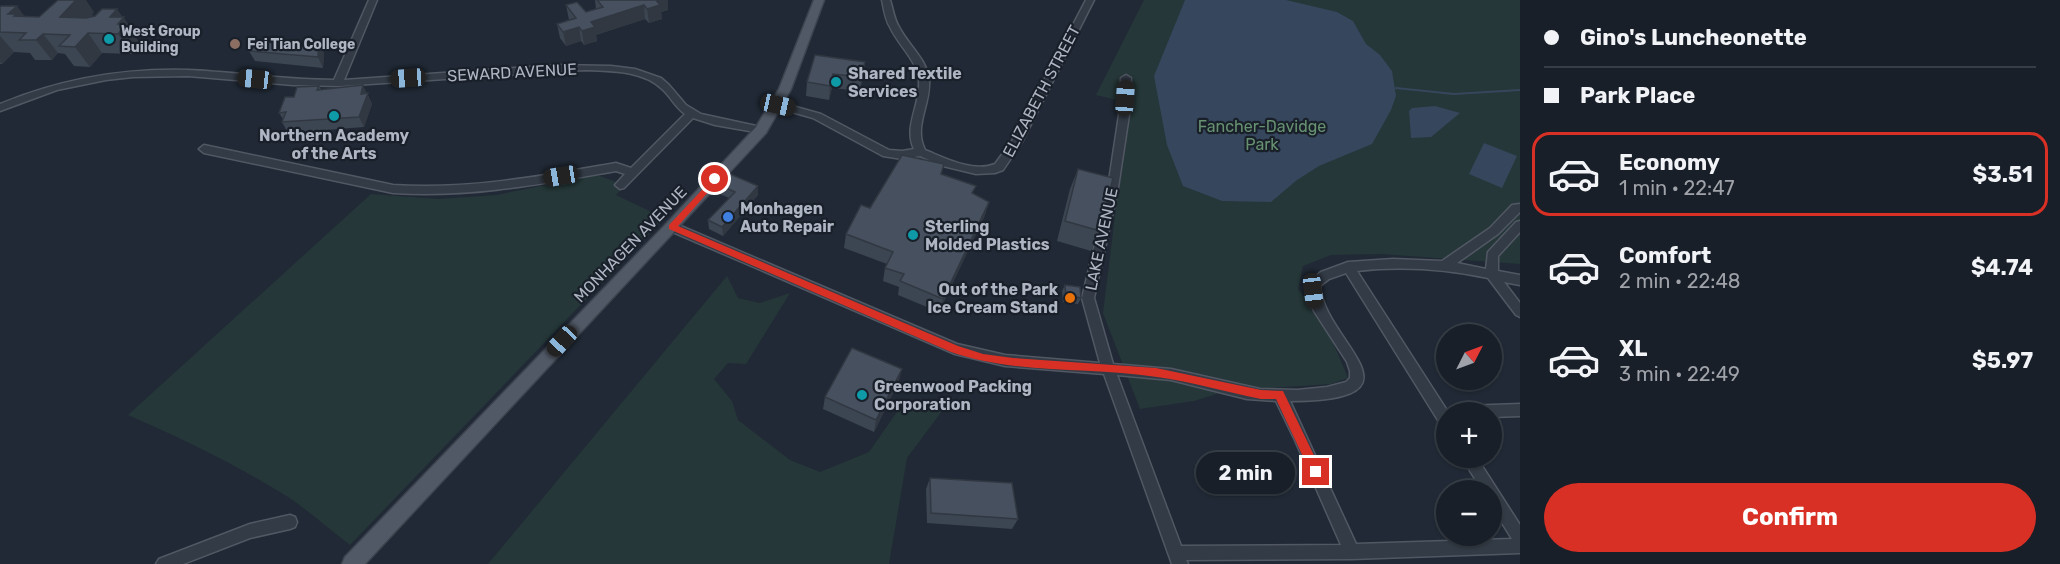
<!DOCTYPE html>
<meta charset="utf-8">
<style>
body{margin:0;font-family:Rubik,sans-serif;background:#252c34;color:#f1f3f6;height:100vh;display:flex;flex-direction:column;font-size:22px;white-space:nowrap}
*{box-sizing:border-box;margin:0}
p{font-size:20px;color:#9fa2a8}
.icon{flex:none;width:33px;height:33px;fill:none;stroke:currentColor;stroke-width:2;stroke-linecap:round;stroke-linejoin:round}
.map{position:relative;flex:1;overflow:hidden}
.sheet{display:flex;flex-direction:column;background:#181f28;width:540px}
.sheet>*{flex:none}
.top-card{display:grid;align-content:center;height:132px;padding:0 24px;background:#181f28}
.needle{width:39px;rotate:48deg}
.controls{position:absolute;left:1436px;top:324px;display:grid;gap:12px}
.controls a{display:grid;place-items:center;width:66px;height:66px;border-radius:50%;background:#181f28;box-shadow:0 2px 4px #0004,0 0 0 2px #363d45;font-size:30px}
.end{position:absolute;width:27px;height:27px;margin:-14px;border:8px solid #d93025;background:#fff;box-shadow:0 0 0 3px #fff}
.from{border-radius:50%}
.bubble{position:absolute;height:42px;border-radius:21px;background:#181f28;box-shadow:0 2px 4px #0004,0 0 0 2px #363d45;font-size:20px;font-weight:700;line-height:42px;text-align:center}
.car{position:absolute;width:18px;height:36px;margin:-18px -9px;border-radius:8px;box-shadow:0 0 4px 2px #0007;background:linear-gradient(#222 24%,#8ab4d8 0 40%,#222 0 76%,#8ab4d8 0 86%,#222 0)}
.top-card b{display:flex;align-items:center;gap:21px;height:57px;font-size:22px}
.top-card b+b{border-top:2px solid #363d45}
.top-card i{width:15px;height:15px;background:#f1f3f6}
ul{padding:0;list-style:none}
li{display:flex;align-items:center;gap:18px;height:84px;margin:0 12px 9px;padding:0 12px;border:3px solid transparent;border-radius:18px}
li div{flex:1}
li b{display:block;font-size:22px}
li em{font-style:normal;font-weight:700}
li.current{border-color:#d93025}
li>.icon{width:54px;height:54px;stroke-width:1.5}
.action{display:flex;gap:12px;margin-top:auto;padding:12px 24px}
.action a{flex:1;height:69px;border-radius:36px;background:#d93025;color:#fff;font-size:24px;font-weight:700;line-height:69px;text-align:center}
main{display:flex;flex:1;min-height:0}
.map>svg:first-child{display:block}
.green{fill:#253738}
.water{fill:#36465d}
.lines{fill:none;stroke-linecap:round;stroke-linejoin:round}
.stream{stroke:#36465d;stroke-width:2}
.minor-casing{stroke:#515864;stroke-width:3}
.major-casing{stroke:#3d444f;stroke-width:3}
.minor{fill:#333b46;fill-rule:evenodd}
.major{fill:#515966;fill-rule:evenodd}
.wall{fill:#3c4552}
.shaded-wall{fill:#313842}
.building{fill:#46505f;stroke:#313842;stroke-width:1.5}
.route{fill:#d93025}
.culture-dot{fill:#0f9aa8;stroke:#19202a;stroke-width:2}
.education-dot{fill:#8d6e63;stroke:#19202a;stroke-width:2}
.shop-dot{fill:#3f7fe0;stroke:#19202a;stroke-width:2}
.food-dot{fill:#e8710a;stroke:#19202a;stroke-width:2}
.labels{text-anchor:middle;stroke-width:4.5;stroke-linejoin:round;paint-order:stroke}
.far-poi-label{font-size:14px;font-weight:bold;fill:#aeb5c3;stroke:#19202a;text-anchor:start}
.street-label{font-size:16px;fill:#aeb5c3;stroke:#19202a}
.poi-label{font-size:16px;font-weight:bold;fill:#aeb5c3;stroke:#19202a;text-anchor:start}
.park-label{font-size:16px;fill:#679171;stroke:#19202a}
</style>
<main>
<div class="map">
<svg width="1520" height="564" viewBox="0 0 1520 564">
<rect width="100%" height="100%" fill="#202935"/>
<path class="green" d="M1144,0H1520V264L1381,254L1331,255L1303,266L1298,289L1328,330L1348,378L1331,384L1226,391L1194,401L1140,409L1103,313L1129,103L1096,95Z
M597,175L625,185L616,195L664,218L350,545C329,529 309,511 288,497C237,465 183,439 128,415L371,194L438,199L496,195Z
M727,276L738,298L760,303L790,293L746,364L728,363L714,379L732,401L738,420L790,460L820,472L869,452L906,399L942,411L907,458L889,564H488Z"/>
<path class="water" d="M1185,0H1286L1337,12L1353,21L1366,44L1380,55L1392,71L1396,96L1391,110L1372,144L1319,166L1297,180L1271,202L1222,201L1183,186L1167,145L1154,76Z
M1435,106L1460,113L1431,137L1411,138L1409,111L1412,108Z
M1484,143L1517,156L1502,188L1469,174Z"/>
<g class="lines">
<path class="stream" d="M1396,88L1454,94L1520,90"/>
<g class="minor-casing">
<path id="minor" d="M369,0H377L344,80L556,65L611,66L635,69L661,78L669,85L686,105L701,114L761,127L766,130L761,133L715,125L693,118L624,188L620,189L615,185L625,174L616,171C541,184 469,198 393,193L204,153L199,149L204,145L393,185C469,190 541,176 616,163L631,168L685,114C675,107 671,97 662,89C643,70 609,71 584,70L339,86L293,85L188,76L133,77L106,80L57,90L0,111V104C61,79 122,68 188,70C237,72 285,80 334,80Z
M882,0H890C893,9 894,19 899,27C908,45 927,59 929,80C931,105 913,126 925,150C945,158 973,173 995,164L1012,141L1086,0H1094L1022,142L1003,170L995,173L976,174L943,166L920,156L902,159L883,156L813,118L774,107L773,105L778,102L821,114L889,150L902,151L914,149C903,126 921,105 919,80C917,60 898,45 890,27C885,19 884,9 882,0Z
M1126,75L1131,78L1129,115L1117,194L1094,298L1113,364L1171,369L1260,389L1297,390L1327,387L1346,382L1350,378V371L1347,362L1314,311L1309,297L1308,284L1310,281L1321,272L1348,262L1393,259L1442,261L1490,228L1512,205L1520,204V212L1498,234L1457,263L1486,269L1488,252L1516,222L1520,221V232L1498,256V271L1520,275V285L1504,282L1520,303V317L1516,315L1488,278C1445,269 1401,266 1357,271L1448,412H1446V427L1441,425L1346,273L1329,279L1320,286C1324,342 1433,400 1290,401L1356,544L1512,539L1491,505V490H1482L1462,458H1477L1520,525V553L1352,559L1186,560L1188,564H1172L1104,374L1005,366L955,354L668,230L666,227L668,224H676L957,344L1005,355L1100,363L1082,298L1107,194L1119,115L1121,78ZM1117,375L1171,380L1247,399L1276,401L1294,438L1341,545L1181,546Z
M1520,404V416L1491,417V412H1458L1460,408L1465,406Z
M290,515L295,517L297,522L295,527L290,529L250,538L183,564H156L159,559L250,524Z"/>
</g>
<g class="major-casing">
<path id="major" d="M814,0H824L791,89L766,133L365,564H342L345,557L667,223L756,127L779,89Z"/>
</g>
<use href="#minor" class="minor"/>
<use href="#major" class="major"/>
</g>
<path class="wall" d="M595,0H668V10L661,12L662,19L649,23L645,19L596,35L597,41L584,45L581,41L566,46L560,38L557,24L569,20L566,5L586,12L596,9Z
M0,7L25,16L39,17L94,12L92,15L93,17H123L137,37L136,38L140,44L132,54L102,53L90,67L74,66L65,54L58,53L52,60H35L30,53L14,52L2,64H0Z
M319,42L324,53L323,68L255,61L249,51L308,46Z
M865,62L863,76L860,91L832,88L829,100L806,96L807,82Z
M319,86L321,89L367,93L372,104L364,127L288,133L282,122L283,119L279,113L294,97Z
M1078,169L1100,231L1091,251L1057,241L1070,189Z
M941,174L974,194L989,202L985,215L939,312L898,295L899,287L883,281L885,268L887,264L844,248L846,234Z
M720,185L758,195L723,236L709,229L708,220L729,198L720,194Z
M1065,285L1081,298L1078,304L1063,302L1062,291Z
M899,381L874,432L823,409L825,397Z
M930,478L1018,519L1012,529L927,523L926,489Z"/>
<path class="shaded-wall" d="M76,0H86L94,12L92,15L93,17L74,37L60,17Z
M656,0H668V10L661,12L662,19L649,23L647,9Z
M644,5L645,19L596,35L597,41L584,45L582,31L591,22Z
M17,6L32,26L24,34L8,14Z
M117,9L137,37L136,38L140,44L132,54L118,34L110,17Z
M579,27L581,41L566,46L563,32Z
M88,33L102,53L90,67L75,47Z
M43,34L58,53L52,60L36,40Z
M0,36L14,52L2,64L0,62Z
M319,42L324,53L323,68L318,57Z
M865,62L863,76L860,91L861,77Z
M833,74L832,88L829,100L830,86Z
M363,85L372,104L364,127L359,117L361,94Z
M758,186V195L723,236L722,227Z
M989,202L985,215L939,312L943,299Z
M902,369L899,381L874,432L876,420Z"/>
<path class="building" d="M58,0H76L60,17L86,18L95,16L102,9H117L110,17H124L118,24H126L118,34L88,33L75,47L59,46L70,35L43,34L36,40H19L26,33L0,32V7L1,6H17L8,14H16L14,16L39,17Z
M597,0H656L660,5L647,9L644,5L591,22L595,27L582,31L579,27L563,32L557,24L576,18L566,5L577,2L586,12L603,7Z
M261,42L308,46L319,42L318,57L249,51Z
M815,55L865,62L861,77L833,74L830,86L807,82Z
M363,85L361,94L368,93L359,117L282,122L286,112L279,113L285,97H294L297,87L319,86L317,90Z
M902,155L944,164L941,174L976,186L972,193L989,202L943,299L900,281L904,274L885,268L893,252L846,234L861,205L870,208Z
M1078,169L1113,178L1100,231L1065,221Z
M730,174L758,186L722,227L708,220L735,192L720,185Z
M1065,285L1080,287L1081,298L1066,295Z
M852,348L902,369L876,420L825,397Z
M930,478L1012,483L1018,519L931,513Z"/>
<path class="route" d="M715,176L720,179L718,181L678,226L958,346L983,354L1013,358L1156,368L1261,390L1283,391L1322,472L1320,476H1312L1276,399H1261C1226,392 1192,382 1157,377C1088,366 1018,375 951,352L669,229V225Z"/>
<g class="culture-dot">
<circle cx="109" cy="39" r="6"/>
<circle cx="836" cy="82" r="6"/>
<circle cx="334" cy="116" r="6"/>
<circle cx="913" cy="235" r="6"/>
<circle cx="862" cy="395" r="6"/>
</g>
<circle class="education-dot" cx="235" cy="44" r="6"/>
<circle class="shop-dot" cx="728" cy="217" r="6"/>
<circle class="food-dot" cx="1070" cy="298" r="6"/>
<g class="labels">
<g class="far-poi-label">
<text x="121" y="36">West Group<tspan x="121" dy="16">Building</tspan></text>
<text x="247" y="49">Fei Tian College</text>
</g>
<g class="street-label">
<text transform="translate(512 72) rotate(-3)" y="6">SEWARD AVENUE</text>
<text transform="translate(1041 91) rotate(-62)" y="6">ELIZABETH STREET</text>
<text transform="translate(1101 239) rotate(-78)" y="6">LAKE AVENUE</text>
<text transform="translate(630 244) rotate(-46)" y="6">MONHAGEN AVENUE</text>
</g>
<g class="poi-label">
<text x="848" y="79">Shared Textile<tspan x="848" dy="18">Services</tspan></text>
<text x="334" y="141" text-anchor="middle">Northern Academy<tspan x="334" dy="18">of the Arts</tspan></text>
<text x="740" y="214">Monhagen<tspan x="740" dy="18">Auto Repair</tspan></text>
<text x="925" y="232">Sterling<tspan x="925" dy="18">Molded Plastics</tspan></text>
<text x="1058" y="295" text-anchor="end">Out of the Park<tspan x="1058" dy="18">Ice Cream Stand</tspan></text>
<text x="874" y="392">Greenwood Packing<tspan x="874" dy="18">Corporation</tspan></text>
</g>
<g class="park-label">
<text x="1262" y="132">Fancher-Davidge<tspan x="1262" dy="18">Park</tspan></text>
</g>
</g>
</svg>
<div class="controls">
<a><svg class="needle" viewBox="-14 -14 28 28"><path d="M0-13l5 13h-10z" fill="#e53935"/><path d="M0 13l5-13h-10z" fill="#9fa2a8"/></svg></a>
<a>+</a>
<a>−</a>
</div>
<i class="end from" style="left:715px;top:179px"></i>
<i class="end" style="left:1316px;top:472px"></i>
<div class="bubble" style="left:1196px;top:452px;width:99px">2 min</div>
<i class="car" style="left:408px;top:78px;rotate:266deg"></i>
<i class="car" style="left:255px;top:79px;rotate:276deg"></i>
<i class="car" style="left:1125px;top:98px;rotate:4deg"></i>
<i class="car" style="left:778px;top:105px;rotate:103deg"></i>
<i class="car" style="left:561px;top:176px;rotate:261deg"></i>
<i class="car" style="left:1313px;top:291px;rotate:173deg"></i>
<i class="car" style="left:562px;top:341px;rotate:223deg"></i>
</div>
<section class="sheet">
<div class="top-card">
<b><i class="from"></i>Gino's Luncheonette</b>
<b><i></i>Park Place</b>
</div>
<ul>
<li class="current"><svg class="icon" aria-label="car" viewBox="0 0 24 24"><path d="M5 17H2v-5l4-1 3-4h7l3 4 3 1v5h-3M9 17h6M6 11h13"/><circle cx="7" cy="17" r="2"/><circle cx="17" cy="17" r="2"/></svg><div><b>Economy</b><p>1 min · 22:47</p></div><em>$3.51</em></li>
<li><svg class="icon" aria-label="car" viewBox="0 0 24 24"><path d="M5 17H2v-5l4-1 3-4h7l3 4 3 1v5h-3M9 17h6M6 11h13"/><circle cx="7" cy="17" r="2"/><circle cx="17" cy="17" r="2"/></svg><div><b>Comfort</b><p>2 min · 22:48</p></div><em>$4.74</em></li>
<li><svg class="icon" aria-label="car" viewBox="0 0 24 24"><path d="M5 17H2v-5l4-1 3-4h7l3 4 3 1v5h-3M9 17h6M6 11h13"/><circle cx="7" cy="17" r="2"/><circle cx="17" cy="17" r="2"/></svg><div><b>XL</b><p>3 min · 22:49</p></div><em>$5.97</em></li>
</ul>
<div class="action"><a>Confirm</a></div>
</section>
</main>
